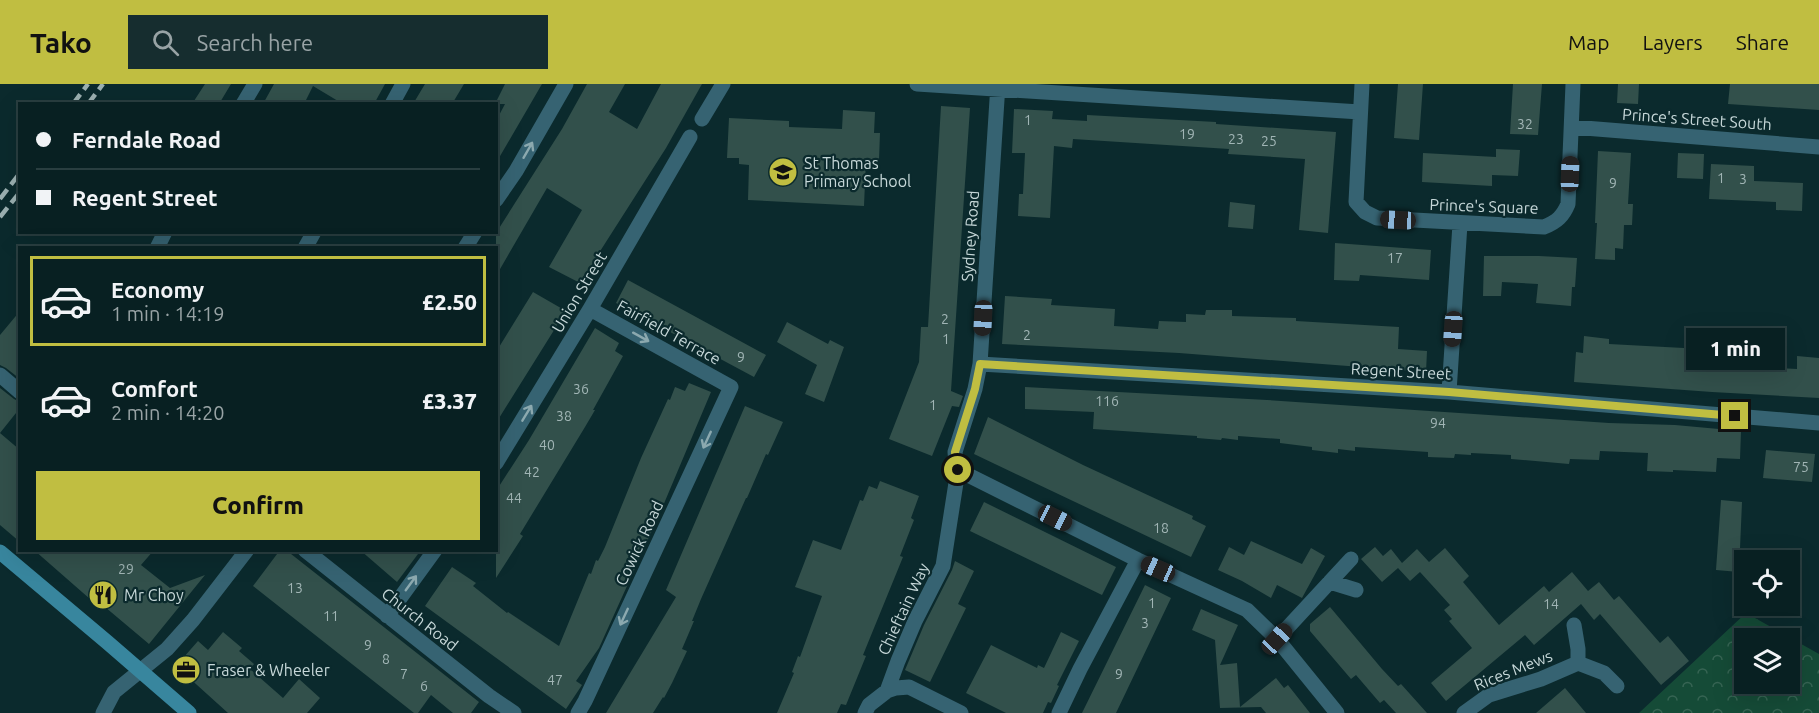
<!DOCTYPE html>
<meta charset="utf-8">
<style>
body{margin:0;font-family:Ubuntu,sans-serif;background:#162d2f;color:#f1f3f6;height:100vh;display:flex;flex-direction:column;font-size:22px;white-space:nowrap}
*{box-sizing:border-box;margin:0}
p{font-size:20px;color:#98a3a5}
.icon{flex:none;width:33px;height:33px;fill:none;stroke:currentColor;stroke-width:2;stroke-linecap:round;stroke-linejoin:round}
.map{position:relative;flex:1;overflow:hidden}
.drawer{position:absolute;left:18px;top:162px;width:480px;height:306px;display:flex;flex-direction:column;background:#082022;border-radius:0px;box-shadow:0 6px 24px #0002,0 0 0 2px #293e40}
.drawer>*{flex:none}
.top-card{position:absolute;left:18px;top:18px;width:480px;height:132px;border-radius:0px;box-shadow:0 6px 24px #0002,0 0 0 2px #293e40;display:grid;align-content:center;height:132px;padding:0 18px;background:#082022}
.buttons{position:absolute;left:1734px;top:466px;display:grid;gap:12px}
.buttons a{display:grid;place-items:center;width:66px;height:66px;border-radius:0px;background:#082022;box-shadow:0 6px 24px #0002,0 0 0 2px #293e40;font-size:30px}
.end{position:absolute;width:27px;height:27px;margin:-14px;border:8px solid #c0be41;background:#111;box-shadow:0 0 0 3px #111}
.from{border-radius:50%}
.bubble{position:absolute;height:42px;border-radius:0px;background:#082022;box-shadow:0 6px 24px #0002,0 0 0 2px #293e40;font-size:20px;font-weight:800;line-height:42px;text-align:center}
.car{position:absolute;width:18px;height:36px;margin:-18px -9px;border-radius:8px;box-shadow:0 0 4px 2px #0007;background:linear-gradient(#222 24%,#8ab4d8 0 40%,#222 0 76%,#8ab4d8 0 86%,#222 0)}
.top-card b{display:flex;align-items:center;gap:21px;height:57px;font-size:22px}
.top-card b+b{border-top:2px solid #293e40}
.top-card i{width:15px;height:15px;background:#f1f3f6}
ul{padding:10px 0 0;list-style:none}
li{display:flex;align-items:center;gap:18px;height:90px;margin:0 12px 9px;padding:0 6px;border:3px solid transparent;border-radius:0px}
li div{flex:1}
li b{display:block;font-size:22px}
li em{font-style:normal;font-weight:800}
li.current{border-color:#c0be41}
li>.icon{width:54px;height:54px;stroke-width:1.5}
.button{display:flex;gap:12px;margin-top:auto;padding:12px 18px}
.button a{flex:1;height:69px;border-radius:0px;background:#c0be41;color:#111;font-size:24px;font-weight:800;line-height:69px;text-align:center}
header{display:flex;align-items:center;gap:36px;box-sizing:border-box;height:84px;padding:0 30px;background:#c0be41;color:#111}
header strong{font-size:28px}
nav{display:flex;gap:33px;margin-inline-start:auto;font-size:21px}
.search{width:420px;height:54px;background:#162d2f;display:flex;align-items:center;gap:15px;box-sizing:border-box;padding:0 21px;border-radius:0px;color:#98a3a5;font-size:22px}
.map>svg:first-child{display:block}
.park{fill:url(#park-crowns);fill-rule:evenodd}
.building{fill:#32504b}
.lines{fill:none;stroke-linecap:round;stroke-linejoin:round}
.street{stroke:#366372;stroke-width:15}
.secondary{stroke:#38869e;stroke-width:15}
.rail{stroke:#9bb0b1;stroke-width:4.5;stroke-dasharray:12 6;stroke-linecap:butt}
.oneway{stroke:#8ca9af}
.route{stroke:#c0be41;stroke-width:8}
.labels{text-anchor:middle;stroke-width:4.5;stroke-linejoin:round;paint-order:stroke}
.number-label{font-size:14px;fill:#a1b5b5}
.street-label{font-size:16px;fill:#c6d7d8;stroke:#0b2a2d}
.poi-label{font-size:16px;fill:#c6d7d8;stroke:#0b2a2d;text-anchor:start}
</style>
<header>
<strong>Tako</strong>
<div class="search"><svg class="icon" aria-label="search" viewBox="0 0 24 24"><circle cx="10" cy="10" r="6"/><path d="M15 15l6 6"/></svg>Search here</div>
<nav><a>Map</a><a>Layers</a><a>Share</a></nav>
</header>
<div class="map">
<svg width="1819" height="629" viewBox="0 0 1819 629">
<defs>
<pattern id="park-crowns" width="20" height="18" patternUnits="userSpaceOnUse" patternTransform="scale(1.5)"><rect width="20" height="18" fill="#154b37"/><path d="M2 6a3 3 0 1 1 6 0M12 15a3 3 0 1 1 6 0" fill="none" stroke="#366453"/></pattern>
</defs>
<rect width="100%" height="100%" fill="#0b2a2d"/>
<path class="park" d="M1746,529L1819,570V629H1639ZM1744,555H1790V600H1744Z"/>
<path class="building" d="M205,0H231L219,20H192Z
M274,0H385L374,20H343L313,2L304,20H263Z
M425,0H464L452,20H413Z
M505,0H542L496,79V37L505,20H495Z
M587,0H625L609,28L637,45L661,0H702L666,64L597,172L582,200L549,183L582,126L547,104L496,192V149L562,45Z
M1398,0H1423L1419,56L1394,54Z
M1513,0H1542L1538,51L1510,50Z
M1618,0H1639L1638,20L1617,19Z
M1730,0H1819V26L1728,20Z
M941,22L970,24L951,307L963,312L959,323L952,322L932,372L889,355L919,278L921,243H928Z
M1014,25L1053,27L1052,35L1087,37V31L1216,38V40L1336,48L1328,149L1299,146L1305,75L1228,70L1229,65L1073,55L1072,64L1054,62L1050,134L1018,132L1019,110H1023L1025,69H1012Z
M843,26L875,28L874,49H880L879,76L866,75L864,122L748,116L749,81L739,80V74H727L729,34L789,37V43L842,45Z
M1496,65L1520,66L1518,92L1492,91V102L1422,98L1423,69L1496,73Z
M1598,67L1631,69L1628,120H1633L1632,141H1624L1623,165L1615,164V176L1595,175L1597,139H1595Z
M1678,69L1704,70L1703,95L1677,94Z
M1711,80L1754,82V97L1803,99L1802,127L1776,126V118L1709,115Z
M1230,118L1255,121L1253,145L1228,143Z
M1335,159L1431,166L1429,196L1360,191L1359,197L1334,196Z
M1484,172H1539L1577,174L1575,203H1572L1571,222L1536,219L1538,200L1502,198L1501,212H1483Z
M628,196L766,271L754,293L616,219Z
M533,208L566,227L496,339V268Z
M1005,212L1052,215L1051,221L1115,225L1114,242L1158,245L1159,237L1186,238V230L1205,231L1206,226H1232V232L1296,234V237L1313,238L1399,243L1398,265L1427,267L1426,288L1179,269L1002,260Z
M20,227V295L6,284L0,281V251Z
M787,238L828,260L830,256L844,263L824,318L805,310L817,281L777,258Z
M595,244L619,259L615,267L623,272L593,326H595L585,343L520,450L523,452L496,494V407L529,356Z
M1584,252L1609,255V260L1740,267V270L1757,271V283L1797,285V272L1819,274V314L1712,308L1574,298L1576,268L1583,269Z
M689,299L711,308L660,429L599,564L576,597L582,601L566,625L425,522L452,483L476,499L473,502L507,529L508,528L559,562L589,489L591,490L596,476L598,477L605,463L641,374L668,315L670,316L675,303L685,307Z
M1025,303L1267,316L1609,339L1675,341L1741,347L1740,375L1717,374L1716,388L1673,386V388L1647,387L1648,369L1600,367L1599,376L1570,375L1569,380L1511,375V371L1471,369V371L1455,370L1454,374L1428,373V368L1355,363V367L1338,365V369L1312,366V363L1280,359V355L1238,352V356L1222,354L1221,356L1197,354V352L1093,345L1094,328L1025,325Z
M0,304L14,315L20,318V324L0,349L20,366V458L0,441Z
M745,322L783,338L768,371L766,370L747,414H746L701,515L692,537H694L682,565L687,567L672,599L664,614L663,613L653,629H606L676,513L666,506Z
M988,333L1083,381L1193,432L1192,435L1206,442L1191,473L974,370Z
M1766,366L1815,370L1812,398L1763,394Z
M880,397L919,412L911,434L914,436L900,472L903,473L863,571L866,572L846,621L841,620L837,629H777L794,589L792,588L798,572L800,573L822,512L795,503L813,456L841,466L860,416L863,417L869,402L877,405Z
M1721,416L1742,418L1739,488L1716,486Z
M984,418L1116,483L1102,511L970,447Z
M1251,457L1302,480L1311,464L1325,472L1302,514L1277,501L1271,514L1242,497L1218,486L1229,463L1244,471Z
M1375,463L1383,472L1391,465L1402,479L1417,465L1429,478L1445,464L1469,492L1463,498L1499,541L1544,502L1549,508L1572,488L1588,507L1599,498L1614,516L1619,512L1660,559L1668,552L1689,577L1661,601L1600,530L1594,536L1581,520L1534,561L1525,551L1446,617L1431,599L1472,564L1449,537L1452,535L1444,526L1450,521L1420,488L1410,497L1398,484L1382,498L1361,475Z
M34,466H154L141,481L170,504L205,491L149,560L105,523L90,515Z
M280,466H286L479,618L471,629H453L431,611L418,629H414L253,502Z
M360,466H421L397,498Z
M955,477L974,487L958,520L966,524L930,598L905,586L924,541L952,486Z
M1145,501L1171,514L1116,629H1082Z
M1330,523L1382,585L1398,602L1401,600L1427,629H1396L1384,616L1380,619L1356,591L1351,595L1310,547V540Z
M1201,525L1238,541L1220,581L1237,579L1240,623L1276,594L1284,604L1288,601L1310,629H1266L1261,623L1220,624L1215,556L1192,546Z
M223,548L242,564L239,567L254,580L250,585L283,614L299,595L320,614L307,629H228L176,582L198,557L208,566Z
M1061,548L1079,557L1057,601L1059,602L1051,619L1048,618L1043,629H1006L966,609L991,561L1037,584L1038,581L1044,584Z
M1565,604L1586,629H1536Z"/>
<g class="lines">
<path class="street" d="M917,0L1360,28
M998,0L980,280L975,305L955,368L956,380L958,386L1138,476L1247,526L1277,555L1337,629
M1362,0L1356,118L1365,128L1377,134L1544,143C1557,138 1563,132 1568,120L1573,0
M243,20L255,0
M392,20L403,0
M702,35L723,0
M1572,43L1819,63
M496,116L516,87L566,0
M157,164L165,148
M305,164L314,148
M465,164L475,148
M980,280L1449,308L1819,339
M0,291L20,308
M1449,308L1460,140
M496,379L590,225L690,53
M305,466L489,612L514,629
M1330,498L1356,506
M387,532L435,466
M1574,541L1578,565V579
M1277,555L1351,475
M887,607L898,577L915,537L943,482L958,386
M103,629L114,608L167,565L193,536L247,466
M578,629L585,617L731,303L590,225
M865,629L869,621L887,607L896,604L909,603L961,629
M1059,629L1080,585L1138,476
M1464,629L1489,611L1541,595L1578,579L1604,589L1617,602"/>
<path class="secondary" d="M0,468L107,558L189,629"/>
<path class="rail" d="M73,20L88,0
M88,20L103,0
M0,115L20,89
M0,133L20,108"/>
</g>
<defs><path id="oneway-shaft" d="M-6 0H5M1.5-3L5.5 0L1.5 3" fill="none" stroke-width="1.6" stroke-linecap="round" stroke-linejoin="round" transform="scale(1.5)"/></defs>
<g class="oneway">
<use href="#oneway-shaft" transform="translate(528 66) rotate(-60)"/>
<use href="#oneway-shaft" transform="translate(641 253) rotate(29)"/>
<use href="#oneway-shaft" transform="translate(527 329) rotate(-59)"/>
<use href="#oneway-shaft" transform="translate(707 356) rotate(115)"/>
<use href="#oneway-shaft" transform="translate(411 499) rotate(-54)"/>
<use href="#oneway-shaft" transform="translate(624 533) rotate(115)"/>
</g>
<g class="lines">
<path class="route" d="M958,386L956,380L955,368L975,305L980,280L1449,308L1735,332"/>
</g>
<defs>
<g id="school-disc" transform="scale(1.5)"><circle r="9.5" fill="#c0be41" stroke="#0b2a2d"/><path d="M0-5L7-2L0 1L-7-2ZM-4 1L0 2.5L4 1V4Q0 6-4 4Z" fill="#111"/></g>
<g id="restaurant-disc" transform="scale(1.5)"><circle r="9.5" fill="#c0be41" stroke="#0b2a2d"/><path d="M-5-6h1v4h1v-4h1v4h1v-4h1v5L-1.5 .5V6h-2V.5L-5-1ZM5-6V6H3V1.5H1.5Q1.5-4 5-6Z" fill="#111"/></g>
<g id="office-disc" transform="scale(1.5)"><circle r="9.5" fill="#c0be41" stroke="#0b2a2d"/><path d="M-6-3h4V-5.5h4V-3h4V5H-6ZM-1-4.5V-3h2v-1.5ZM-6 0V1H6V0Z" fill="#111"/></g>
</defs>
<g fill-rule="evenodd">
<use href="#school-disc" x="783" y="88"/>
<use href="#restaurant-disc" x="103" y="511"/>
<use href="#office-disc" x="186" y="586"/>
</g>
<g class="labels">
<g class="number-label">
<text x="1028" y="41">1</text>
<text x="1525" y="45">32</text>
<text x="1187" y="55">19</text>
<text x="1236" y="60">23</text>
<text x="1269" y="62">25</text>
<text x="1721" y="99">1</text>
<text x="1743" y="100">3</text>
<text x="1613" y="104">9</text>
<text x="1395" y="179">17</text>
<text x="945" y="240">2</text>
<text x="1027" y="256">2</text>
<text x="946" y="260">1</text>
<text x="741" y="278">9</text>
<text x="581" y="310">36</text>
<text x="1107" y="322">116</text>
<text x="933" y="326">1</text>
<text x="564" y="337">38</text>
<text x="1438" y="344">94</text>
<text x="547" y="366">40</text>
<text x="1801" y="388">75</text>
<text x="532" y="393">42</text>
<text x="514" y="419">44</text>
<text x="1161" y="449">18</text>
<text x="126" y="490">29</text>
<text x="295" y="509">13</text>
<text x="1152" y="524">1</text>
<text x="1551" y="525">14</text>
<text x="331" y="537">11</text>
<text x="1145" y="544">3</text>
<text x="368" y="566">9</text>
<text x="386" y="580">8</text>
<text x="404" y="595">7</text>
<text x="1119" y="595">9</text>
<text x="555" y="601">47</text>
<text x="424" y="607">6</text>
</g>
<g class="street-label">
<text transform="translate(1697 35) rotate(4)" y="6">Prince's Street South</text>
<text transform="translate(1484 122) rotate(2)" y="6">Prince's Square</text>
<text transform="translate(970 152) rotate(-86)" y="6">Sydney Road</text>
<text transform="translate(579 208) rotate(-59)" y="6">Union Street</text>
<text transform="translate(669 248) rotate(29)" y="6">Fairfield Terrace</text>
<text transform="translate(1401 287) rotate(3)" y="6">Regent Street</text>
<text transform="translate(639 459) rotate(-65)" y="6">Cowick Road</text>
<text transform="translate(903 525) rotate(-65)" y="6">Chieftain Way</text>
<text transform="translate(420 535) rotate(38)" y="6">Church Road</text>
<text transform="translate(1513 586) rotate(-22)" y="6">Rices Mews</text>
</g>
<g class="poi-label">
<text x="804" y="85">St Thomas<tspan x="804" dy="18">Primary School</tspan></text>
<text x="124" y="517">Mr Choy</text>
<text x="207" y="592">Fraser &amp; Wheeler</text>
</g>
</g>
</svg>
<div class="buttons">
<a><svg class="icon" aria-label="locate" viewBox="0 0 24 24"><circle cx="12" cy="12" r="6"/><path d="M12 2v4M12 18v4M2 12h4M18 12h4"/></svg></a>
<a><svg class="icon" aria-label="layers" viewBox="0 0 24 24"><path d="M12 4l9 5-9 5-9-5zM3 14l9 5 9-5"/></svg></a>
</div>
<i class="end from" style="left:958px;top:386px"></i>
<i class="end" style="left:1735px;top:332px"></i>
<div class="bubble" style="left:1686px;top:244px;width:99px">1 min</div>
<i class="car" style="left:1570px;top:90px;rotate:2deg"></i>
<i class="car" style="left:1398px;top:136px;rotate:273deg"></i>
<i class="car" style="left:983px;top:234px;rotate:183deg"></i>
<i class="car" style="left:1453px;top:245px;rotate:184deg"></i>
<i class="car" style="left:1055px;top:434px;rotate:116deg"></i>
<i class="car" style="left:1158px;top:485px;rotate:294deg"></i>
<i class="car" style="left:1277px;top:555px;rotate:43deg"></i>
<div class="top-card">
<b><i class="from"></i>Ferndale Road</b>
<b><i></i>Regent Street</b>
</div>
<section class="drawer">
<ul>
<li class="current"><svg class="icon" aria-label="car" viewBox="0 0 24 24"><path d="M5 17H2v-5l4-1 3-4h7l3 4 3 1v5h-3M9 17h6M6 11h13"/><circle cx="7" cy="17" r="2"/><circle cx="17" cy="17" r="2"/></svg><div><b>Economy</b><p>1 min · 14:19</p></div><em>£2.50</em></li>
<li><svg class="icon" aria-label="car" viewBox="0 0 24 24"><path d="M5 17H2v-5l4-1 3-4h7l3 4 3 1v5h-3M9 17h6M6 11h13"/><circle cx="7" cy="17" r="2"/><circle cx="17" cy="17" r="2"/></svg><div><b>Comfort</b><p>2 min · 14:20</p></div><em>£3.37</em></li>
</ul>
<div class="button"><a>Confirm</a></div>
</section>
</div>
